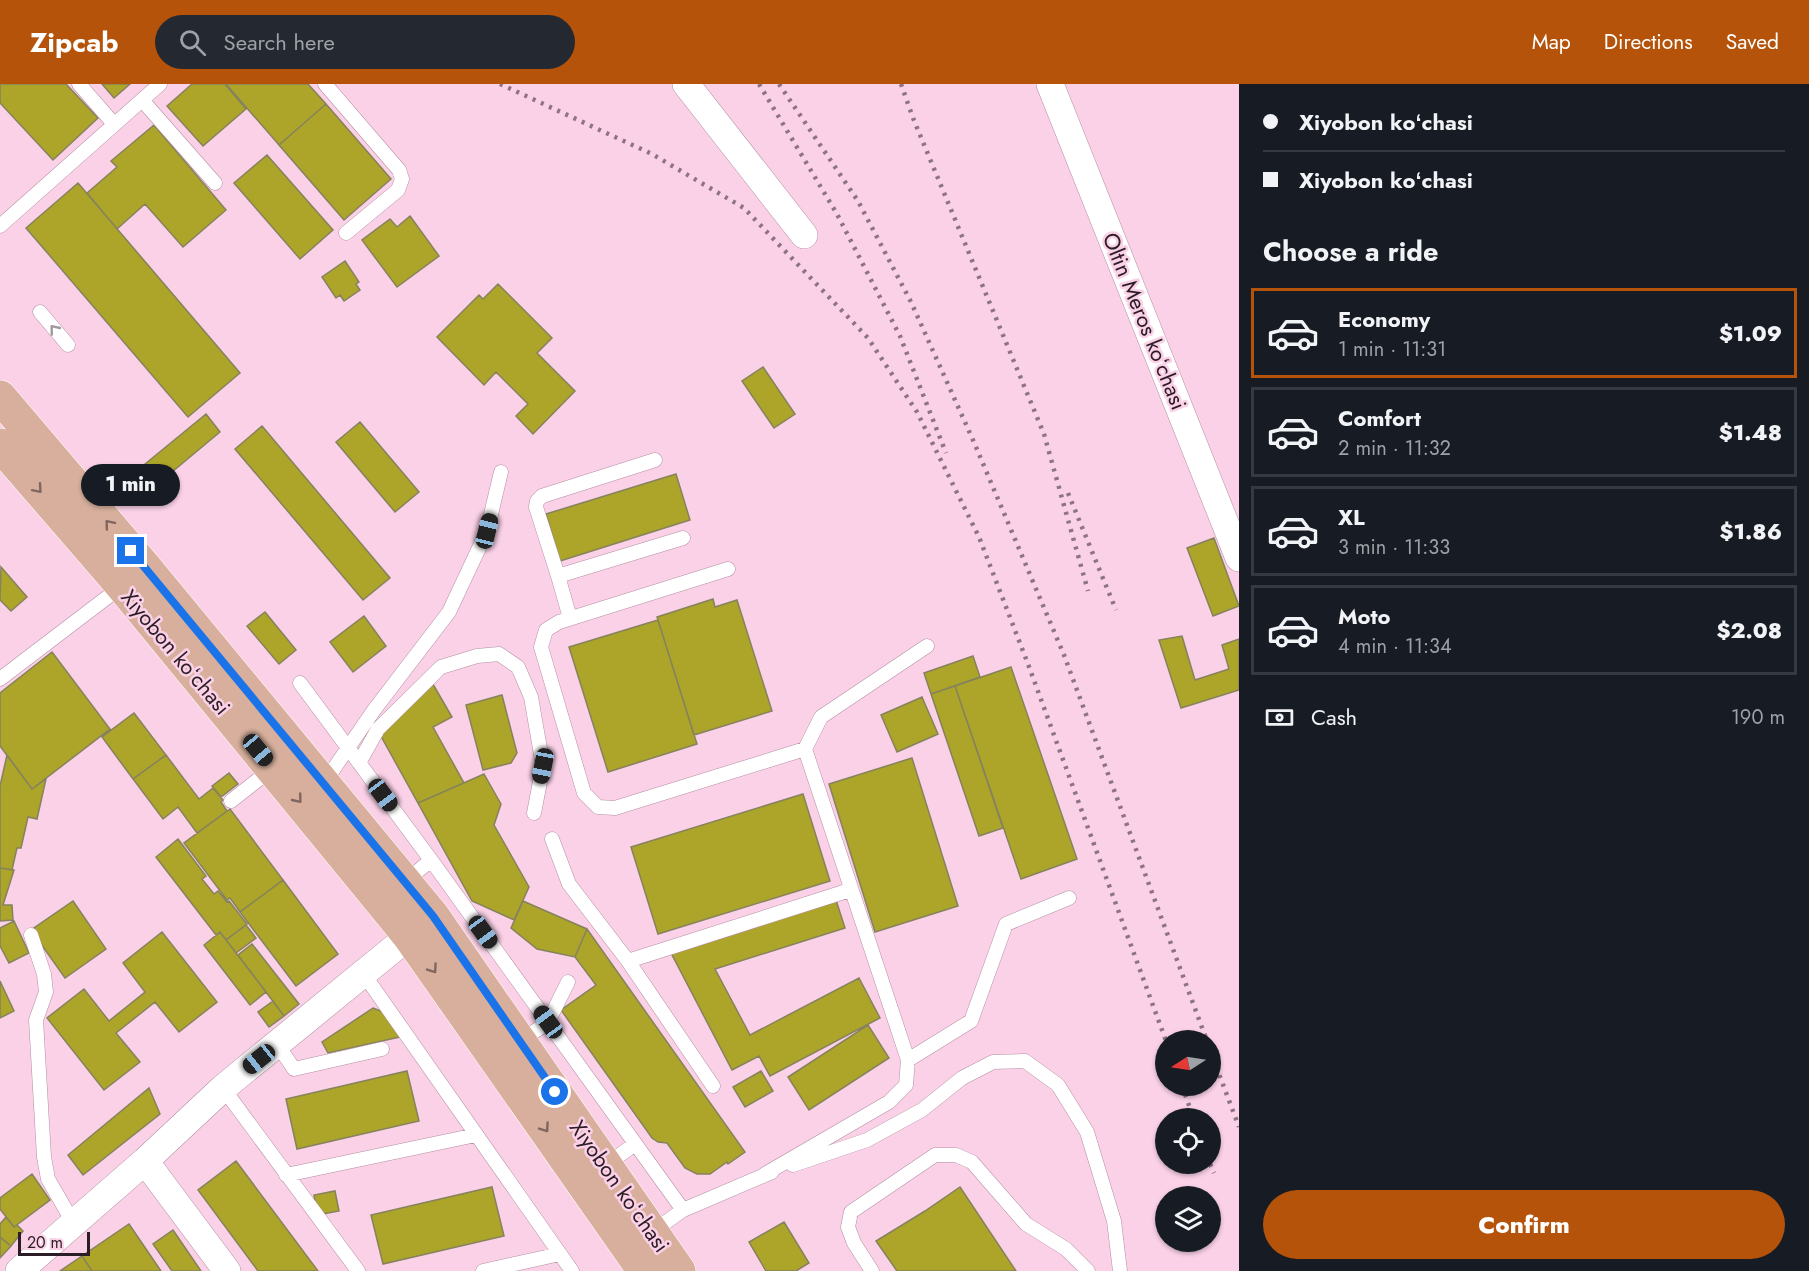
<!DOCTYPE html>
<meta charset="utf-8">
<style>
body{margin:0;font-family:Jost,sans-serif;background:#242831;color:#f1f3f6;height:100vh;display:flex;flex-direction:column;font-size:22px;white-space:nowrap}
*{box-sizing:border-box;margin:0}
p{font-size:20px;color:#9ea1a6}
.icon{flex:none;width:33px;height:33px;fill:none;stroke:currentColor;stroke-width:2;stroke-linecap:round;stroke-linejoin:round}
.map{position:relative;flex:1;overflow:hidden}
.sheet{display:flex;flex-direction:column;background:#171b24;width:570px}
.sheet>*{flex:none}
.top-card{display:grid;align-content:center;height:132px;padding:0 24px;background:#171b24}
.needle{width:39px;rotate:258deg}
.buttons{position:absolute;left:1155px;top:946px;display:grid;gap:12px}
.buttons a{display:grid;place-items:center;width:66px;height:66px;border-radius:50%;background:#171b24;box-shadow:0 2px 4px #0004;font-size:30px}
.scale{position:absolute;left:18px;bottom:15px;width:72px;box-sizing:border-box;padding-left:6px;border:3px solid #2b1d25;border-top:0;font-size:16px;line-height:21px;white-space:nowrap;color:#2b1d25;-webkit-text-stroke:4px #fad1e7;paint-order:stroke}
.end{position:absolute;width:27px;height:27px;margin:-14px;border:8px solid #1a73e8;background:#fff;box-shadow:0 0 0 3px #fff}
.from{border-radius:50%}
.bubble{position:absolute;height:42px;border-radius:21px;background:#171b24;box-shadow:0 2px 4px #0004;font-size:20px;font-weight:800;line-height:42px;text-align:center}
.car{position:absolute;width:18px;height:36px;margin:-18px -9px;border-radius:8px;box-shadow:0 0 4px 2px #0007;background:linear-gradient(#222 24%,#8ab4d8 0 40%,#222 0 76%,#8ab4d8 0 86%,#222 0)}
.top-card b{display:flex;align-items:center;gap:21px;height:57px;font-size:22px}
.top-card b+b{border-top:2px solid #363941}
.top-card i{width:15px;height:15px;background:#f1f3f6}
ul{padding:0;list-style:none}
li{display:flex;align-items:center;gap:18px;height:90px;margin:0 12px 9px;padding:0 12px;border:3px solid #363941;border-radius:0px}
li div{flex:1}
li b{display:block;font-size:22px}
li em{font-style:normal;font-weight:800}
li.current{border-color:#b45309}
li>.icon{width:54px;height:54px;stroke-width:1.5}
h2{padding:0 24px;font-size:27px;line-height:72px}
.pay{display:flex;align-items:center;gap:15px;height:66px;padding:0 24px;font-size:22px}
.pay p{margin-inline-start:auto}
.primary-button{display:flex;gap:12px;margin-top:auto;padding:12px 24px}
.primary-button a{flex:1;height:69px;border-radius:36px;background:#b45309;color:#fff;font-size:24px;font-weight:800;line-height:69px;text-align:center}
header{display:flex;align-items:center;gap:36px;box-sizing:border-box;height:84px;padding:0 30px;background:#b45309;color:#fff}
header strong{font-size:28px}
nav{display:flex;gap:33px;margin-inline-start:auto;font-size:21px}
.search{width:420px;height:54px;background:#242831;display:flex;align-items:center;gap:15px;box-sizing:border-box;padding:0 21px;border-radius:33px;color:#9ea1a6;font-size:22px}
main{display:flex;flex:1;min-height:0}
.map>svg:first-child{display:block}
.building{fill:#ada42a;stroke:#85825d;stroke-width:1.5}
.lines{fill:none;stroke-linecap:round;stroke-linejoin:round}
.service-casing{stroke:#b58fa3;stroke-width:15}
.minor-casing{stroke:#b58fa3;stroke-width:28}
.primary-casing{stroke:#fff;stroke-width:34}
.service{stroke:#fff;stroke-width:14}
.minor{stroke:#fff;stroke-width:27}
.primary{stroke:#d7af9c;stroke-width:33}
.rail{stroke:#8e7381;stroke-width:4.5;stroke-dasharray:3 6;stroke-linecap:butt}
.oneway{stroke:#a0999d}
.oneway2{stroke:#816660}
.route{stroke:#1a73e8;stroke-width:8}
.labels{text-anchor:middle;stroke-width:5;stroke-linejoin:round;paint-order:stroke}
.street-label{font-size:22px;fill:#2b1d25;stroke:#fad1e7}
</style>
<header>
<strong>Zipcab</strong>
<div class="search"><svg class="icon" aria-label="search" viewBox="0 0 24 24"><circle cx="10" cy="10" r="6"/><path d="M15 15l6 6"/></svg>Search here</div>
<nav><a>Map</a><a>Directions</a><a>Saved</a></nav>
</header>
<main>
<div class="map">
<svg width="1239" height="1187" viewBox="0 0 1239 1187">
<rect width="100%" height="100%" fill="#fad1e7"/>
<path class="building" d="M0,0H66L98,34L53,76L0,19Z
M102,0H130L114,14Z
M192,0H225L246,25L203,62L167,22Z
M226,0H308L326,20L279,61Z
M326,20L391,95L344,136L279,61Z
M154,41L226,126L183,163L145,120L117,145L87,109L117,83L111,77Z
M267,71L333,146L300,175L234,99Z
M78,99L240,289L188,333L26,144Z
M410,132L439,172L397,203L362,156L390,135L397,143Z
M345,177L359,198L356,200L360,206L344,217L340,211L336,214L322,193Z
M498,200L552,254L537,269L575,307L533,350L516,332L528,320L496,288L484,301L437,253L479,211L483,215Z
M763,283L795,330L774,344L742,297Z
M206,330L220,348L160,398L145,380Z
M360,338L419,408L395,428L336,358Z
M262,342L390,494L363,516L235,365Z
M676,390L690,436L560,477L546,430Z
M1214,454L1239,522L1213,532L1187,464Z
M1,483L27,513L11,527L0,516Z
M713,515L715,523L737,516L772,627L694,651L657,533Z
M265,528L296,566L279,580L247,542Z
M364,532L386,562L353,588L330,558Z
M658,536L697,660L608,688L569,563Z
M1182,552L1195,596L1229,585L1222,561L1239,555V606L1181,624L1159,556Z
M52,568L110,645L32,705L0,662V609Z
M973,572L980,593L931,610L924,589Z
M1011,583L1077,775L1021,795L955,602Z
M430,595L452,633L433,643L464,699L418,719L378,647Z
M955,602L1003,744L979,752L931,610Z
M502,611L517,669L511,679L483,686L466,621Z
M922,613L938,650L897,668L881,631Z
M134,629L166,671L133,695L102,653Z
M7,671L32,705L46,695L37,735L28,733L21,764H17L12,786L0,784V702Z
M166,671L199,715L213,704L223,716L221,718L227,727L197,749L178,723L163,735L133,695Z
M912,674L958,822L875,848L829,700Z
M229,689L238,700L221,713L212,702Z
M484,690L501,720L494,741L529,803L514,836L472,817L418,719Z
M803,710L830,797L658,850L631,763Z
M230,725L283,796L240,828L230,814L227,816L184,759Z
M178,755L206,792L202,795L214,810L218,807L227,818L229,817L247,840L226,856L220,848L216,851L156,773Z
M0,784L14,786L3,821H12L13,836L0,837Z
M283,796L338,870L296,902L240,828Z
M836,816L845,844L715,885L750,951L859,894L880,934L770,992L759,972L732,986L671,869Z
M73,817L106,865L65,894L31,846Z
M523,817L587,845L575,873L537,865L511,844Z
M14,837L29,869L9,879L0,862V844Z
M246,841L256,854L236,869L226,856Z
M587,845L745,1068L728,1080L727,1078L710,1090H697L685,1084L667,1059L658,1058L652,1054L561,926L596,901L575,873Z
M162,848L217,918L179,948L155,918L116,949L140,978L104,1006L47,934L84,905L109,937L145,908L123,879Z
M220,848L266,908L250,921L204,861Z
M252,860L299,920L284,932L238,871Z
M0,897L14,927L0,934Z
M273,917L284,932L269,943L258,928Z
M373,924L386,929L400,953L328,969L322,958Z
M868,941L889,974L809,1026L788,993Z
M407,987L419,1037L297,1065L286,1015Z
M761,987L773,1007L745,1023L733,1003Z
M149,1004L160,1030L83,1091L68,1071Z
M236,1077L318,1187H258L198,1106Z
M32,1090L50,1116L14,1143L0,1125V1114Z
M492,1103L504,1152L383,1180L371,1131Z
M960,1103L1016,1187H897L876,1157L925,1127Z
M335,1107L339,1127L317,1131L314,1111Z
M6,1133L14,1143L17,1141L23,1147L11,1162L0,1153V1140Z
M784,1138L809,1179L796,1187H766L749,1158Z
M129,1140L161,1187H92L82,1172Z
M173,1146L201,1187H172L153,1160Z
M0,1153L11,1162L0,1174Z
M82,1172L92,1187H60Z"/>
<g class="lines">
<g class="service-casing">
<path id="service" d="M79,0L114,40
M325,0L399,86L402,95L398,106L346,149
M142,16L215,99
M0,142L160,0
M40,228L68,261
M728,485L559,538L546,546L541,563L584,709L598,723L615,724L805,665L908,976L906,1001L889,1018L765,1090
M558,492L536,423L537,417L542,412L655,376
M570,534L558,492L683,454
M0,595L122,502
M300,599L431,776L683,1126L652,1148
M805,665L821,633L927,562
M359,679L378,645L441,583L477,572L499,570L518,583L531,613L543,682L534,729
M324,699L374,626L449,528L487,447L501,388
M231,717L273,684
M552,755L569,800L628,877
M405,798L431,776
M31,851L44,890L46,908L36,936L44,1073L48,1095L74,1140
M363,889L572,1187
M521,957L548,938L568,898
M277,960L294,985L382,965
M908,976L971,937L1006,840L1069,814
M713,1002L628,877L850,806
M223,1004L358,1187
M606,1081L635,1060
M793,1081L867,1056L922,1026L962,994L993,978L1025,977L1058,1001L1087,1048L1114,1137L1120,1187
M286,1091L476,1051
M683,1126L772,1088
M483,1187L560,1170
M872,1187L854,1159L848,1143L851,1128L935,1071H956L972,1078L1026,1140L1066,1165L1088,1187"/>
</g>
<g class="minor-casing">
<path id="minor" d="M686,0L804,151
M1050,0L1239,474
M145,1077L227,1187
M19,1187L145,1077L223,1004L409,852"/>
</g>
<g class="primary-casing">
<path id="primary" d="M0,313L144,482L433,832L679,1187
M0,361L122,502L409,852L644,1187"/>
</g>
<use href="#service" class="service"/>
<use href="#minor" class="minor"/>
<use href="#primary" class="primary"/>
<path class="rail" d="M500,0L652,70L744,124L868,254L917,328L979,453L1028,580L1166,957
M759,0L837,130L900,252L946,369
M779,0L858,117L911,218L973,356L1064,571L1207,957
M901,0L913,34L1044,350L1088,507
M1068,409L1116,526
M1210,966L1239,1043
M1182,1002L1194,1035
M1210,1080L1214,1089"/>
</g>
<defs><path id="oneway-chevron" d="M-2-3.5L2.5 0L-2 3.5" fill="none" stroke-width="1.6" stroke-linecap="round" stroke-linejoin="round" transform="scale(1.5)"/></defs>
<use class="oneway" href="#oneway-chevron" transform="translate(54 245) rotate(-129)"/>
<g class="oneway2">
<use href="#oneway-chevron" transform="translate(38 405) rotate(49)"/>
<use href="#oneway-chevron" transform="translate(109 440) rotate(-130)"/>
<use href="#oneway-chevron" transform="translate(298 715) rotate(51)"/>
<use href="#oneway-chevron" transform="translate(433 885) rotate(55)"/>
<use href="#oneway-chevron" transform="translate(545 1044) rotate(55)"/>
</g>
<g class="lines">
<path class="route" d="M131,467L433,832L555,1008"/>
</g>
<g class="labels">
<g class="street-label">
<text transform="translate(1145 237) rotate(68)" y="8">Oltin Meros koʻchasi</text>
<text transform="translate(176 568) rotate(50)" y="8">Xiyobon koʻchasi</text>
<text transform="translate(620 1102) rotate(55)" y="8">Xiyobon koʻchasi</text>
</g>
</g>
</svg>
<div class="buttons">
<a><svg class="needle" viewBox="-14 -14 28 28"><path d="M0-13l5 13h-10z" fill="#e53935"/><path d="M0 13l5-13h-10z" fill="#9ea1a6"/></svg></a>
<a><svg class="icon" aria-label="locate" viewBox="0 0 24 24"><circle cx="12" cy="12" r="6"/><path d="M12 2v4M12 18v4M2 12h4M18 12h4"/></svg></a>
<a><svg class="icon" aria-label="layers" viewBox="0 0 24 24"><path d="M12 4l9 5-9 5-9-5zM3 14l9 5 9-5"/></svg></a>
</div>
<div class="scale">20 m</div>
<i class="end from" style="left:555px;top:1008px"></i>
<i class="end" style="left:131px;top:467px"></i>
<div class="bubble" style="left:81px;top:380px;width:99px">1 min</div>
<i class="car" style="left:487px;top:447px;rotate:14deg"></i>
<i class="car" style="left:258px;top:666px;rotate:140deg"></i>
<i class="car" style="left:543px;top:682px;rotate:191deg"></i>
<i class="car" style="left:383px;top:711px;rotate:143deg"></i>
<i class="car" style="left:483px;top:848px;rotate:144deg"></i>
<i class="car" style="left:548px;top:938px;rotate:324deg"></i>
<i class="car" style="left:259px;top:975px;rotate:231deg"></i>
</div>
<section class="sheet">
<div class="top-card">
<b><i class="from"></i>Xiyobon koʻchasi</b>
<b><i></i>Xiyobon koʻchasi</b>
</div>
<h2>Choose a ride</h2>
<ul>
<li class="current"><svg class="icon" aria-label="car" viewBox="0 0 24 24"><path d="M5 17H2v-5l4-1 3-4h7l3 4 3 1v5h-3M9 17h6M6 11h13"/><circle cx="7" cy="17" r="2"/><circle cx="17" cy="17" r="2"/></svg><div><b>Economy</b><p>1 min · 11:31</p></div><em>$1.09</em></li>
<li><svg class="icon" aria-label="car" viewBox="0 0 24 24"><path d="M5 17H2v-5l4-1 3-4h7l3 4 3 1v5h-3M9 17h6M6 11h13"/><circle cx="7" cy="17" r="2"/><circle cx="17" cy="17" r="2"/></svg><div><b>Comfort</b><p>2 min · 11:32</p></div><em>$1.48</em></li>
<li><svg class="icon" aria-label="car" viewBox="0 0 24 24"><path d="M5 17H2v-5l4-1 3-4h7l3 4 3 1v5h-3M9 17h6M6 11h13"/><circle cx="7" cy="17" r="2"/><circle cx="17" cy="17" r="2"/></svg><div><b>XL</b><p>3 min · 11:33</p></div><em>$1.86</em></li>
<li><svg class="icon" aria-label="car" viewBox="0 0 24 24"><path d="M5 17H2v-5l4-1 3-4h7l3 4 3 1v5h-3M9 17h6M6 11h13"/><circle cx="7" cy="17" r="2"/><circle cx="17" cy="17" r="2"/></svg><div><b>Moto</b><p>4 min · 11:34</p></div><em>$2.08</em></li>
</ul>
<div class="pay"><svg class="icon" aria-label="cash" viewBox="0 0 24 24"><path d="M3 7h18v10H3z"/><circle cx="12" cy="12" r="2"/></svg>Cash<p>190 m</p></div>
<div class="primary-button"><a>Confirm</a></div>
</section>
</main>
